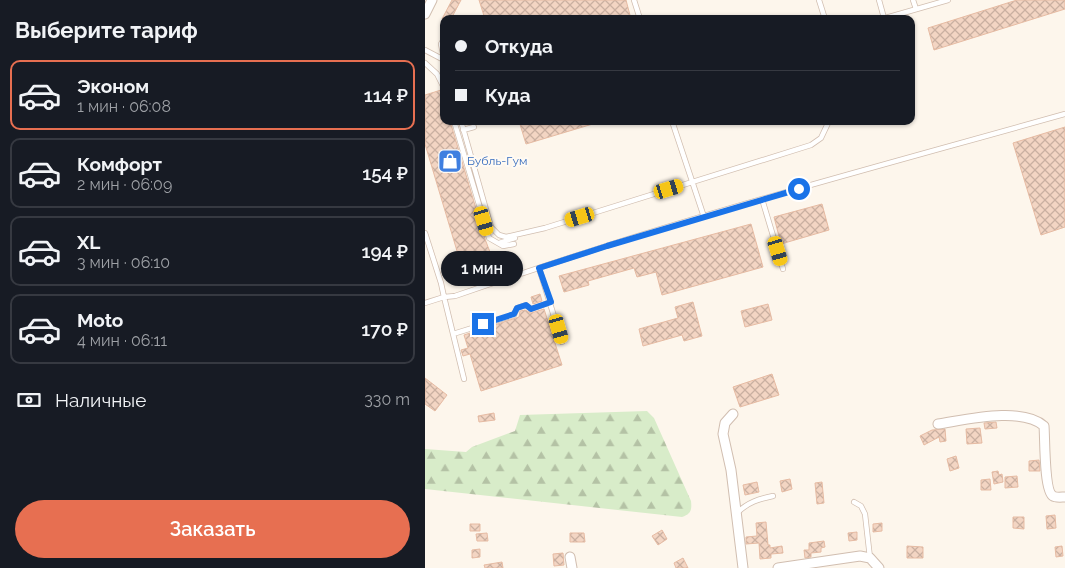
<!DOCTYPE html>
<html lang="ru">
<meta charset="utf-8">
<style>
body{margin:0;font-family:Raleway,sans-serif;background:#20242c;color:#f1f3f6;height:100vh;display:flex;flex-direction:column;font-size:19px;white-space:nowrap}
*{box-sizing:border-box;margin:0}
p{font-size:16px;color:#9ea1a6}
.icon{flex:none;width:28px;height:28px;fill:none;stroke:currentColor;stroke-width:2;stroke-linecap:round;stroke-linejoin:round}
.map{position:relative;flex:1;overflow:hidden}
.details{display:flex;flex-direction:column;background:#171b24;width:425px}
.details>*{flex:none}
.guide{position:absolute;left:15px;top:15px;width:475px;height:110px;border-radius:10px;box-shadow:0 1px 4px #0004;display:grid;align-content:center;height:110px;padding:0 15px;background:#171b24}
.end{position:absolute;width:22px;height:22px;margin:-11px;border:6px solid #1a73e8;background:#fff;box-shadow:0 0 0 2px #fff}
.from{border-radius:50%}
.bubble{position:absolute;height:35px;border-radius:18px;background:#171b24;box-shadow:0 1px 4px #0004;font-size:16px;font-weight:600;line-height:35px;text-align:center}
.car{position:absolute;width:15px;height:30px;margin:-15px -8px;border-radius:6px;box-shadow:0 0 4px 1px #0007;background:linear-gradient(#f5c518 24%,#345 0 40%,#f5c518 0 76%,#345 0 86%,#f5c518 0)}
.guide b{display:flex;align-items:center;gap:18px;height:48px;font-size:19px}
.guide b+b{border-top:1px solid #363941}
.guide i{width:12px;height:12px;background:#f1f3f6}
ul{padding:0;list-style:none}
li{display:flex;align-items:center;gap:15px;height:70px;margin:0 10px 8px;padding:0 5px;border:2px solid #363941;border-radius:10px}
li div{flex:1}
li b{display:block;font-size:19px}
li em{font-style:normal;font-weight:600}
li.on{border-color:#e76f51}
li>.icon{width:45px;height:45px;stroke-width:1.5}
h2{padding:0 15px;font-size:22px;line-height:60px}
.pay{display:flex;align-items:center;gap:12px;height:55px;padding:0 15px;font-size:19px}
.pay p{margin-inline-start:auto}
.action{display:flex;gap:10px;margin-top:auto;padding:10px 15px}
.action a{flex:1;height:58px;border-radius:30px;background:#e76f51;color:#fff;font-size:20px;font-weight:600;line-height:58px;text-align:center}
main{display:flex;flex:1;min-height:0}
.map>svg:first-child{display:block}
.forest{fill:url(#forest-firs)}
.building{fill:url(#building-cross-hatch);stroke:#e6bba3}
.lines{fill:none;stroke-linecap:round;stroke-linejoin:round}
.service-casing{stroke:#d1beb0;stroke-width:6}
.minor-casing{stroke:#d1beb0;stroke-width:11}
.service{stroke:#fff;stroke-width:4.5}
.minor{stroke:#fff;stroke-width:9}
.route{stroke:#1a73e8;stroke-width:6}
.labels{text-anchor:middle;stroke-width:4;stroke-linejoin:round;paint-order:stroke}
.shop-label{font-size:12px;fill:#366cbe;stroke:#fffaf3;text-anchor:start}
</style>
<main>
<section class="details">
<h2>Выберите тариф</h2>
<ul>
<li class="on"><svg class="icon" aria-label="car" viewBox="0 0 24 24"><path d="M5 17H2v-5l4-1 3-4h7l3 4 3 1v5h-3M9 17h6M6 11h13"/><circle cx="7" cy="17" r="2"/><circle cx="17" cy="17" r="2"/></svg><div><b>Эконом</b><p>1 мин · 06:08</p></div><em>114 ₽</em></li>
<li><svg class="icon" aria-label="car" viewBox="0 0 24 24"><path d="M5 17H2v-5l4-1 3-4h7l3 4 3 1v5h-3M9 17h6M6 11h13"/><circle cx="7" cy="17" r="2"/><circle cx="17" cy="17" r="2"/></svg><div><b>Комфорт</b><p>2 мин · 06:09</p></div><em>154 ₽</em></li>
<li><svg class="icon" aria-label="car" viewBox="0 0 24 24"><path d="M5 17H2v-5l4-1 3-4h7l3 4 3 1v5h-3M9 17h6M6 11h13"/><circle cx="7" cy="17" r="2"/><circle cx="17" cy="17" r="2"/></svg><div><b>XL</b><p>3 мин · 06:10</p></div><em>194 ₽</em></li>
<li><svg class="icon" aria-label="car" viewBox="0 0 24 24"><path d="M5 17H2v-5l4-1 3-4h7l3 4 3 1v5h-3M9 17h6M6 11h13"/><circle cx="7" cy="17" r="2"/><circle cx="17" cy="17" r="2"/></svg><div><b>Moto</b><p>4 мин · 06:11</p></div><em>170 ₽</em></li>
</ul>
<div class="pay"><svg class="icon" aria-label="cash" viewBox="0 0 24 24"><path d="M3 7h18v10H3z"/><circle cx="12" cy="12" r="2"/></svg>Наличные<p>330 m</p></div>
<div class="action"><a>Заказать</a></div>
</section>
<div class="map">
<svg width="640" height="568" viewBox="0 0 640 568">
<defs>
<pattern id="forest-firs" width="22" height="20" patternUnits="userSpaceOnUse" patternTransform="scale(1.25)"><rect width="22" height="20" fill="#d8ecc9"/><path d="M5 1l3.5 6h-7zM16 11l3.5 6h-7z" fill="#b4c2a5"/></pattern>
<pattern id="building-cross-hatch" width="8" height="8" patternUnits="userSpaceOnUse" patternTransform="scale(1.25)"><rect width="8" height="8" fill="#f3d5c3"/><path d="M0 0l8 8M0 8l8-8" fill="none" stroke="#cab0a1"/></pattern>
</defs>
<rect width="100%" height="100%" fill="#fdf6ec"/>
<path class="forest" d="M222,411L229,418L266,501C267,510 266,514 257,517L0,489V449L41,452L47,447L90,431L95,415Z"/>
<path class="building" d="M27,0H36L26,19H17Z
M54,0H201L206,19H60Z
M592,0H640V9L509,50L503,28Z
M16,90L19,98V121H25L60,239L65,252L35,261L0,144V95Z
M94,121H170L171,123L101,144Z
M640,127V227L616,235L588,143Z
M397,204L404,230L356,244L349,217Z
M326,224L338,267L237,295L231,272L212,277L209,268L163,281L164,285L139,292L134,276Z
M115,294L117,301L108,304L106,297Z
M268,302L277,336L259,341L257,335L218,346L214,329L253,318L250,307Z
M343,304L347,320L320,327L316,311Z
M119,309L137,365L56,391L45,354L38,356L36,350L43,348L39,335L94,317L95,311L100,310L106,313Z
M347,374L354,395L315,407L308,387Z
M0,378L22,395L10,411L0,404Z
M69,413L70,420L54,422L53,416Z
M571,422L572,428L560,429L559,423Z
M555,428L557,443L542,444L541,429Z
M520,429L521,441L515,442L514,437L499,445L495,436L507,430Z
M531,456L534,468L525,471L522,459Z
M614,460L615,471H604V461Z
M573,471L574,475L577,474L578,482L569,484L567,472Z
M592,476L593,487L580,488V477Z
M365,479L367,489L357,492L355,481Z
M565,479L566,490H556V480Z
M332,482L334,492L320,495L318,485Z
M397,482L399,503L392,504L390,483Z
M630,515L631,528L622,529L621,516Z
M588,517H599V529L588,528Z
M341,522L343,545H345V548L357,546L358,553L346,554V558L335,559L334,543L321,544V537L332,536L331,523Z
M457,523V531L448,532V524Z
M45,524H55V531H45Z
M237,530L242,539L233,545L227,536Z
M432,532V540L424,541L423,533Z
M62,533L63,541H52L51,534Z
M145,533H159L160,542H145Z
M399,541L400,547L396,548V552L386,553V557L380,558L379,550H384V543Z
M482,546L498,547V558H482Z
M637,546L638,556L631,557L630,547Z
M55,549V557L47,558V550Z
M138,553L139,565L129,566L128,554Z
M258,558L263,568H251L249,563Z
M77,562L78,568H60L59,565Z"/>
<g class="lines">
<g class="service-casing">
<path id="service" d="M209,0L215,19
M394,0L400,19
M454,0L459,18
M488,0L491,9
M457,19L523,0
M19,39L16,44L19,59
M0,50L19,60
M0,63L12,74L19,88
M29,121L64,238L78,246L89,244
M36,121L66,227L74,235L81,237L120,228L386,145L396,138L404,121
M247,121L279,217
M38,130L49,127
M337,199L358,269
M0,233L16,283L19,297L30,296C80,279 131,262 181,246C333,198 487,157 640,114
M74,243L90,238
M114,268L137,342
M0,303L19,297L39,379
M28,334L89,315L92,308L101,305L106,309L126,302
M429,502L436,506L440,514L445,558
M312,513C323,502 334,499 348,496"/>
</g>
<g class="minor-casing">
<path id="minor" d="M0,14L7,0
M308,414L300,423L298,434L306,470L318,568
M513,424C540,420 597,406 619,426C620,437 619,491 628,496C631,498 637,497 640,497
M145,557L147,568
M353,568L435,556L445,558L454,568"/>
</g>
<use href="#service" class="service"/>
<use href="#minor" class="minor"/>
</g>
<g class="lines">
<path class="route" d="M58,324L89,314L92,308L101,305L106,309L126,302L114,268L182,246L374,189"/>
</g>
<defs>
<g id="shop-square" transform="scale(1.25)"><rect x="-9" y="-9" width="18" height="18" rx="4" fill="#3f7fe0" stroke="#fffaf3"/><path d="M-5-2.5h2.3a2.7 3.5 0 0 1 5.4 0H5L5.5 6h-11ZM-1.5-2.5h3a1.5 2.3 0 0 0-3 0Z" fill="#fff"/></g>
</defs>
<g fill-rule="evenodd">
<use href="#shop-square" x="25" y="161"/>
</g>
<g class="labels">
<g class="shop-label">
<text x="42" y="165">Бубль-Гум</text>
</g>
</g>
</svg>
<i class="end from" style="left:374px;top:189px"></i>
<i class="end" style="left:58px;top:324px"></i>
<div class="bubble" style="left:16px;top:251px;width:82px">1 мин</div>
<i class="car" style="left:244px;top:189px;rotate:73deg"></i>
<i class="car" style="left:155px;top:217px;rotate:253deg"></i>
<i class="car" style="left:59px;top:221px;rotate:163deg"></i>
<i class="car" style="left:353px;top:251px;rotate:163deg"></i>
<i class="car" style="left:134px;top:329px;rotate:164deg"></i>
<div class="guide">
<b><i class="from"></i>Откуда</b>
<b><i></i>Куда</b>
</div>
</div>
</main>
